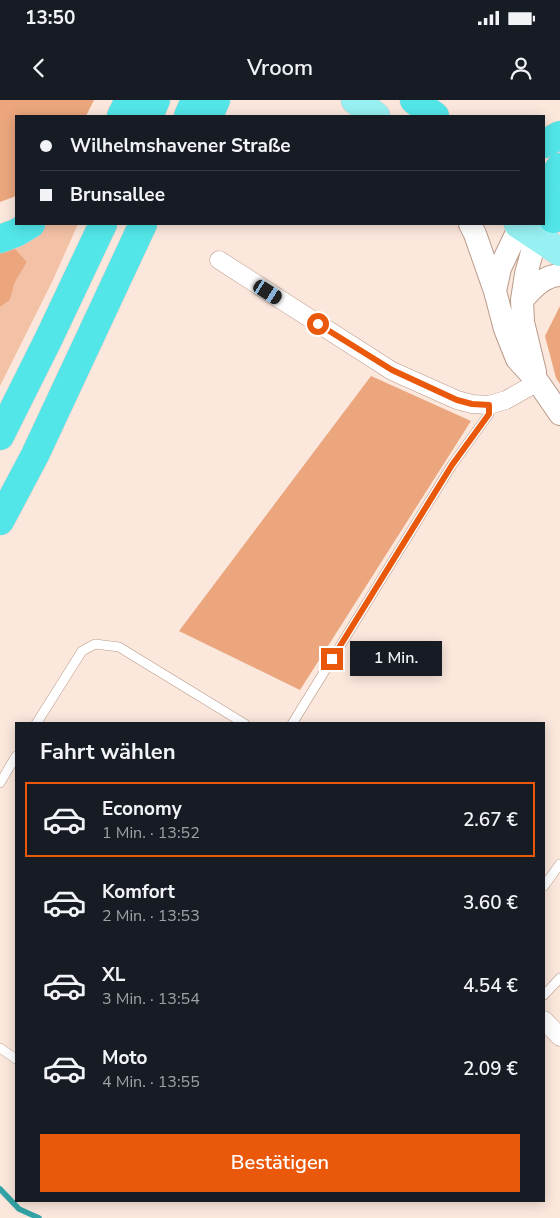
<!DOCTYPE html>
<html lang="de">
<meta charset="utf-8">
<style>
body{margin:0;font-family:"Nunito Sans",sans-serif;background:#242831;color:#f1f3f6;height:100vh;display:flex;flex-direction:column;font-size:19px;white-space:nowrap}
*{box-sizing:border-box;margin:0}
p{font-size:16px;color:#9ea1a6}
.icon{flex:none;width:28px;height:28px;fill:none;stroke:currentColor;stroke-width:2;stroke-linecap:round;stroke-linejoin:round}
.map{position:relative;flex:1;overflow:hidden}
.sheet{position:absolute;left:15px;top:622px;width:530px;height:480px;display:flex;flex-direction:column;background:#171b24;border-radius:0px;box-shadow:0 2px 12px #0003}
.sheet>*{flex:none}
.guide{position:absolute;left:15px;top:15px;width:530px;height:110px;border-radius:0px;box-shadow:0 2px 12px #0003;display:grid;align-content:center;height:110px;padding:0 25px;background:#171b24}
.end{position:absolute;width:22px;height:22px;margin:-11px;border:6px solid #ea580c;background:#fff;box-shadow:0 0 0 2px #fff}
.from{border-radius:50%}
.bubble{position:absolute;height:35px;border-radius:0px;background:#171b24;box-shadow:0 2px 12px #0003;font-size:16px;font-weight:600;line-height:35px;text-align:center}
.car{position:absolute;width:15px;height:30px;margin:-15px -8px;border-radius:6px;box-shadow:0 0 4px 1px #0007;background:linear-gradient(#222 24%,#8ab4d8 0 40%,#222 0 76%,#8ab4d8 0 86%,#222 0)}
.guide b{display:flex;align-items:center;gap:18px;height:48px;font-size:19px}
.guide b+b{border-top:1px solid #363941}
.guide i{width:12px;height:12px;background:#f1f3f6}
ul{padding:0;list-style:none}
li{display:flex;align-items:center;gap:15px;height:75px;margin:0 10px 8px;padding:0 15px;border:2px solid transparent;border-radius:0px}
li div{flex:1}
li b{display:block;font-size:19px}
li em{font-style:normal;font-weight:600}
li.selected{border-color:#ea580c}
li>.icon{width:45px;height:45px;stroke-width:1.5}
h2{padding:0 25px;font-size:22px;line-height:60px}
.cta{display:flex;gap:10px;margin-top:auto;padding:10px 25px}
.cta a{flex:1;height:58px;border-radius:0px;background:#ea580c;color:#fff;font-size:20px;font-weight:600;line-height:58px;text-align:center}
.status{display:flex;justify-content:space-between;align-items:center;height:35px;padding:0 25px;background:#171b24;direction:ltr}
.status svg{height:14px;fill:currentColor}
header{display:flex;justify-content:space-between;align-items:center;height:65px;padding:0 25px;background:#171b24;font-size:22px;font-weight:600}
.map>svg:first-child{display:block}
.green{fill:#f3c1a5}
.forest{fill:#eba67e}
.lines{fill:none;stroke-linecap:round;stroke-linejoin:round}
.stream{stroke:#33a3a5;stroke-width:5.5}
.service-casing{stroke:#b99a89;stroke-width:10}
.minor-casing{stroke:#b99a89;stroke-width:19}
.tertiary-casing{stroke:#b99a89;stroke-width:24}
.primary-casing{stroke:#d2d0cf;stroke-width:29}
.motorway-casing{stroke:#d2d0cf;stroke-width:29}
.service{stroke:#fff;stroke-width:9}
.minor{stroke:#fff;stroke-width:18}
.tertiary{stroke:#fff;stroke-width:22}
.primary{stroke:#97f0f1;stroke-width:28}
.motorway{stroke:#52e6e8;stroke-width:28}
.route{stroke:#ea580c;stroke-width:6}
</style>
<div class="status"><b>13:50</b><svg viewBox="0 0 49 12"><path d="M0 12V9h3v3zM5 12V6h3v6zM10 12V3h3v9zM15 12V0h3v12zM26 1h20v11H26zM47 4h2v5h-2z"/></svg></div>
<header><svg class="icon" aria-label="back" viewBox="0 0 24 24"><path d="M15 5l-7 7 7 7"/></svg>Vroom<svg class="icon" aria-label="person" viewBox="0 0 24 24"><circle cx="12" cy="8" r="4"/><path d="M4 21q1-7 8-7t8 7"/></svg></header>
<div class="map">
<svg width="560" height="1118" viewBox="0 0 560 1118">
<rect width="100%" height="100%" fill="#fbe7dc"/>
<path class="green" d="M41,124H78L52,182L0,286V207L10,200L15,182L27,162L10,143Z"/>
<path class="forest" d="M0,0H94L86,16H16V96L0,102Z
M10,143L27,162L15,182L10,200L0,207V146Z
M560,206V284L556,278L545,236Z
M371,276L471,321L300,590L179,531Z"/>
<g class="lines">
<path class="stream" d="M0,1089L19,1109L39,1118"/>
<g class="service-casing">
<path id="service" d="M36,624L82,551L95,544L119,547L245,624
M292,624L452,365L489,314V305
M0,683L16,656
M544,786L560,764
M544,895L560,878
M0,948L16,959"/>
</g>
<g class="minor-casing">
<path id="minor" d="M219,160L392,271L457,300L472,304L489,305L506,300L538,282
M544,920L560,937"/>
</g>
<g class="tertiary-casing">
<path id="tertiary" d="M470,124L475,134L495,191L505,229L517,259L538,282L560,314
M495,191L500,168L521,124
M522,200C533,188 543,176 560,175
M535,272L523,222L522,200L526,174L532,152L549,124"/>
</g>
<g class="primary-casing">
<path id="primary" d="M355,0L376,16
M518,124L560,152"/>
</g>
<g class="motorway-casing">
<path id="motorway" d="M414,0L435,16
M121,16L129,0
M149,16L156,0
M188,16L195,0
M209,16L216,0
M544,44L560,35
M544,90L560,67
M553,119L560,106
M0,139L16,133L31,124
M0,336L49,238L103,124
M0,421L35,355L143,124"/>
</g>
<use href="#service" class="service"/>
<use href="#minor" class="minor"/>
<use href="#tertiary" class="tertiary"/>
<use href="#primary" class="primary"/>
<use href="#motorway" class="motorway"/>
</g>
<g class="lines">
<path class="route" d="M318,224L392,270L457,300L472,304L489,305V314L452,365L332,559"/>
</g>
</svg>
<i class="end from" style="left:318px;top:224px"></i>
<i class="end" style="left:332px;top:559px"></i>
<div class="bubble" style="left:350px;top:541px;width:92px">1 Min.</div>
<i class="car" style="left:268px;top:192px;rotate:123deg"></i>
<div class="guide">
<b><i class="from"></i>Wilhelmshavener Straße</b>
<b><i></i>Brunsallee</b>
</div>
<section class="sheet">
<h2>Fahrt wählen</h2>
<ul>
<li class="selected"><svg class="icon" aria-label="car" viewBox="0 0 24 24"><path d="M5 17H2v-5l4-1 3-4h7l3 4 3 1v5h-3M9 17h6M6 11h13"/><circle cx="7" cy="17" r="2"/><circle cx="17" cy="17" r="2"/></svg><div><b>Economy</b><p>1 Min. · 13:52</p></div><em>2.67 €</em></li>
<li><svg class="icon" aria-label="car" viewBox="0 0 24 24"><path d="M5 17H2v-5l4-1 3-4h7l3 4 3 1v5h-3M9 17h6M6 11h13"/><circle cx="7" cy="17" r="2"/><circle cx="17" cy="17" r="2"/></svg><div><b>Komfort</b><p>2 Min. · 13:53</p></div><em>3.60 €</em></li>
<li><svg class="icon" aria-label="car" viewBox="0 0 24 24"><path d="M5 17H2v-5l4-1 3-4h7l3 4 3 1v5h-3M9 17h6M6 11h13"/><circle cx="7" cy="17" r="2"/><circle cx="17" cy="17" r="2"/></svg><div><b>XL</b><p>3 Min. · 13:54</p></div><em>4.54 €</em></li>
<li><svg class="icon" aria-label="car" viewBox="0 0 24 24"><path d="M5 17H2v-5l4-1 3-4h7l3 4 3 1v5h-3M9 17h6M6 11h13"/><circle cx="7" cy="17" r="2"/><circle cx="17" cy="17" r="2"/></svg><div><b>Moto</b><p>4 Min. · 13:55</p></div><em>2.09 €</em></li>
</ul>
<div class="cta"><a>Bestätigen</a></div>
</section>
</div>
